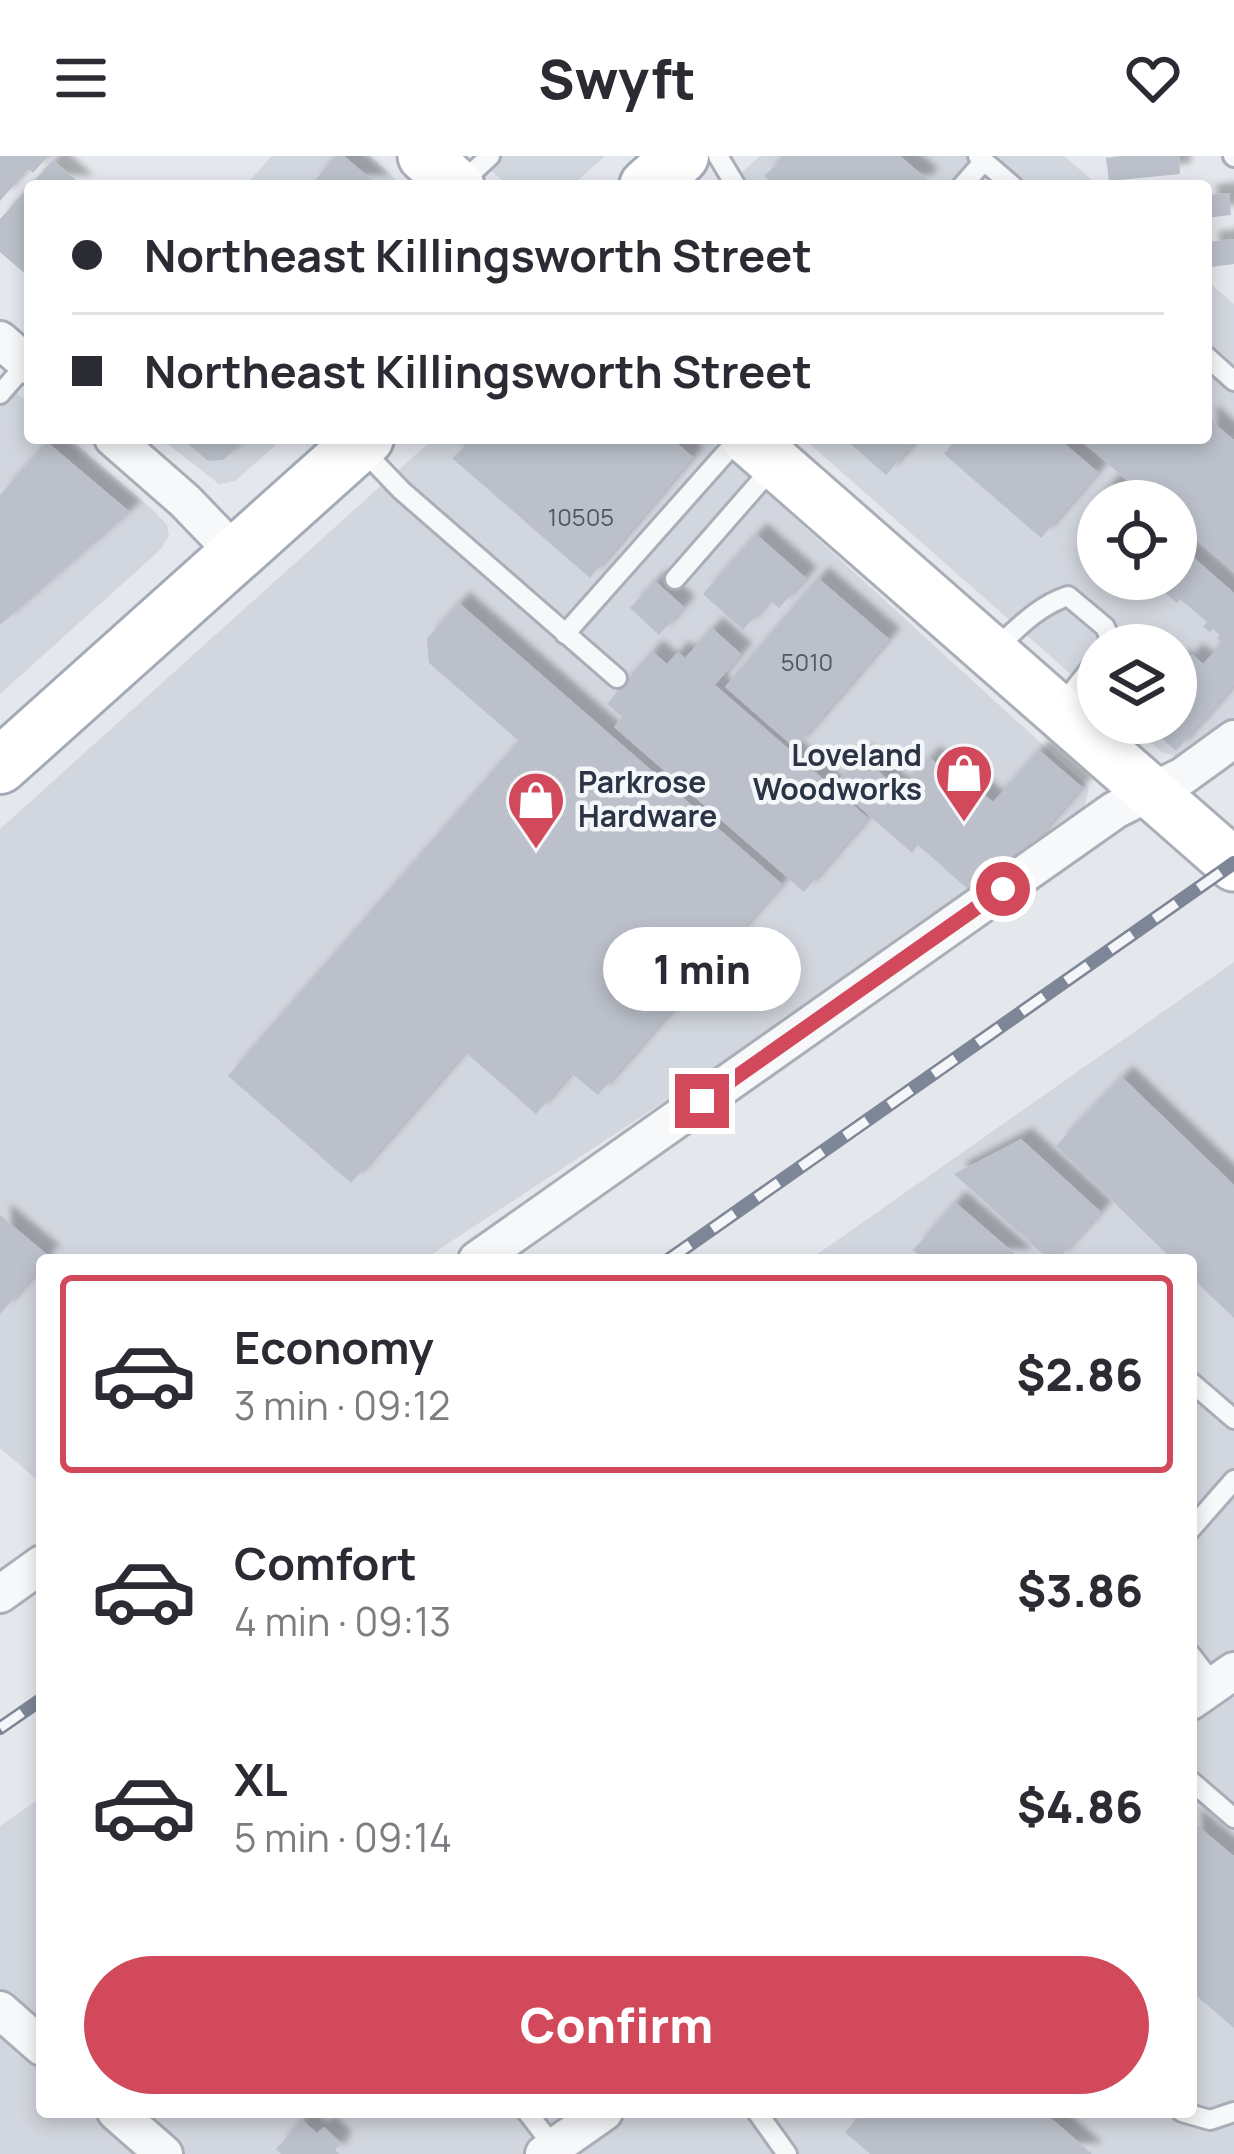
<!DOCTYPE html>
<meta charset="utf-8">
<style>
body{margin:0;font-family:Manrope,sans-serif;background:#f7f7f7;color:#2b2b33;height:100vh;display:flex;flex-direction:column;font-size:45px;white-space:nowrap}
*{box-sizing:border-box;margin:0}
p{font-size:39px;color:#7c7c81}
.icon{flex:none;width:66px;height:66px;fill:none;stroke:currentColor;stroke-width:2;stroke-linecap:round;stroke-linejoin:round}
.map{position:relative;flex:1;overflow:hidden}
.panel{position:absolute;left:36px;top:1098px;width:1161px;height:864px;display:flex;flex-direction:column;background:#fff;border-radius:12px;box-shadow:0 6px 18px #0003}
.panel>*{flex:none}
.banner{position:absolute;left:24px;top:24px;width:1188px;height:264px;border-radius:12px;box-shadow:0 6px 18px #0003;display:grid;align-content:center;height:264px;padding:0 48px;background:#fff}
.buttons{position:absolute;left:1077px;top:324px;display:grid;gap:24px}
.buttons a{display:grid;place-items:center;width:120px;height:120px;border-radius:50%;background:#fff;box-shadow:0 6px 18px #0003;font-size:60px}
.end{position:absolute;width:54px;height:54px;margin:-27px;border:15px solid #d1495b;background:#fff;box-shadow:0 0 0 6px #fff}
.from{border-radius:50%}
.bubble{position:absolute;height:84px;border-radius:42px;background:#fff;box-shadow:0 6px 18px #0003;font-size:39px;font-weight:800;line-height:84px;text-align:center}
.banner b{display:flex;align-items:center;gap:42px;height:114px;font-size:45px}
.banner b+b{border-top:3px solid #e1e1e2}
.banner i{width:30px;height:30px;background:#2b2b33}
ul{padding:21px 0 0;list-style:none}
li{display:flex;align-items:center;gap:36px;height:198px;margin:0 24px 18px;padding:0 24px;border:6px solid transparent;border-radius:12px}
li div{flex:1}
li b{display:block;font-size:45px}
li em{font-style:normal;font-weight:800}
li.selected{border-color:#d1495b}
li>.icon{width:108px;height:108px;stroke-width:1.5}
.button{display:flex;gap:24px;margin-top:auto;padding:24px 48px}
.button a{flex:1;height:138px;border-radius:72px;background:#d1495b;color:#fff;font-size:48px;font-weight:800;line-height:138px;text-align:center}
header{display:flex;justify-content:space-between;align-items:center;height:156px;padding:0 48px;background:#fff;font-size:54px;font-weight:800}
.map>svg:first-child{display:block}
.built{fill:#d2d6de;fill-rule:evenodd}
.building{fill:#bbc0ca;filter:url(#shadow)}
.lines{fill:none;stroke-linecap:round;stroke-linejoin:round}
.lane-casing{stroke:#a9aeb7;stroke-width:24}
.street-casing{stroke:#a9aeb7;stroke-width:42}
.secondary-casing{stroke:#a9aeb7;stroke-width:57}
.primary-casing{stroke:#a3abb8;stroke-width:60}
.lane{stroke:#f7f8fa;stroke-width:18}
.street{stroke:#f7f8fa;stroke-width:36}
.secondary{stroke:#fff;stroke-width:51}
.primary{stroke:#fff;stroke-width:54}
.rail-casing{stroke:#7d8696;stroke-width:14}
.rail{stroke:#f4f6f9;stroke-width:9;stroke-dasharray:27;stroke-linecap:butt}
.route{stroke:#d1495b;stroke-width:15}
.labels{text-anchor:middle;stroke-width:9;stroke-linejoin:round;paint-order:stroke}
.number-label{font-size:24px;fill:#4f5766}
.poi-label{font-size:30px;font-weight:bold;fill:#2b3445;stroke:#f4f6f9;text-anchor:end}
</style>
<header><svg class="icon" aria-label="menu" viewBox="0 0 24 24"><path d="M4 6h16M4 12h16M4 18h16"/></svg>Swyft<svg class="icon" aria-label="heart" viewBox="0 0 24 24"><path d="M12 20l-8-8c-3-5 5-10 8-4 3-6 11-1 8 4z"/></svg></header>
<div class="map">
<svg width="1234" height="1998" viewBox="0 0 1234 1998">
<defs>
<filter id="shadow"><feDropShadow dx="11" dy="-11" stdDeviation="3" flood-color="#0004"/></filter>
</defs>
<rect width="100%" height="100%" fill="#e4e7ec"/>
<path class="built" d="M272,0H370L403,30H245Z
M476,0H605L572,30H508Z
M760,0H1064L1099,30H726Z
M1206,124L1234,148V569L1181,602L1162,596L1127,567H1176V489H1098V542L803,282H1206ZM1098,345H1176V423H1098Z
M0,223L30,248V282H69L154,355L167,369L169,380L160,394L0,538Z
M160,282H284L235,325L219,328Z
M434,282H707L1089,631L1084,653L857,819L423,1104H42V1328L0,1292V673Z
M1234,806V1998H0V1670L42,1641V1956H1191V1104H809Z"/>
<path class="building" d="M0,0H48L33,17L28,13L0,45Z
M336,0H344L379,30H310Z
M786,0H900L927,23L921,30H777L764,20Z
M1123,0H1179L1180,18L1109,25L1106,2Z
M53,4L83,30H30V122L0,96V63Z
M1229,37L1231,59L1206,62V39Z
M1234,83V108L1211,111L1207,86Z
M1206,260L1234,284V416L1176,366V345H1151L1078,282H1206Z
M181,282H247L223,304L208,305Z
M475,282H671L693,301L590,422L452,302Z
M844,282H918L886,319Z
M957,282H1058L1098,316L1041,382L944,298Z
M47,286L130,356L0,469V339Z
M1110,328L1130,345H1098V369L1084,357Z
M756,378L806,422L779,452L770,444L743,474L703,438Z
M1176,386L1234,437V529L1176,595L1144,567H1176V503L1183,509L1192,498L1203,508L1222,487L1217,482L1220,479L1213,473L1210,476L1203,471L1207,466L1180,443L1177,447L1149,423H1176Z
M818,422L889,483L795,592L725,531Z
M655,425L684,451L659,479L630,452Z
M459,447L782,728L598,939L571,917L536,958L465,896L351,1027L228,920L519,585L429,507L427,482Z
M712,472L741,498L715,529L868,662L804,736L614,571L622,561L607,548L652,495L667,508L678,496L685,502Z
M1039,594L1082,631L1016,707L1008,700L990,721L985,717L970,735L918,689L912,697L834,629L860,599L900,634L929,601L963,630L968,625L993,646Z
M1122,921L1234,1029V1162L1191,1121V1104H1173L1056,990Z
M1021,983L1101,1056L1057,1104H1049L954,1018Z
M955,1046L1022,1104H925L913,1094Z
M0,1059L50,1101L42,1104V1110L0,1158Z
M1191,1664L1234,1700V1872L1191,1835Z
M862,1956H1044L1092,1998H870L845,1976Z
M302,1964L317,1977L324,1971L341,1987L335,1994L339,1998H281L276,1993Z"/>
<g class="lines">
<g class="lane-casing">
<path id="lane" d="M718,0L736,30
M978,0L1013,30
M1233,0L1234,1
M458,30L490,0
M962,30L984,5
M1206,200L1234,225
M0,238L27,207
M361,292L401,334L617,522
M675,423L773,311
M565,478L739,282
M996,492C1019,471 1038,450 1068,440L1105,471L1110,482L1107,489
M1060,551L1098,503
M1191,1226L1234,1263
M1191,1373L1234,1324
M1191,1499L1214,1529
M1191,1625L1234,1662
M527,1956L554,1991
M757,1956L787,1998
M1182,1956L1210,1964L1234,1956"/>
</g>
<g class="street-casing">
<path id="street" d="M0,184L30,210
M113,282L185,345L236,398
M477,1104L1115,654L1183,620L1234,583
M0,1438L42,1408
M1191,1545L1234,1515
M0,1854L42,1891
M116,1956L164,1998
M544,1998L604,1956"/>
</g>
<g class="secondary-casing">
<path id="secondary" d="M424,0L458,30
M747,282L1234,709"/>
</g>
<g class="primary-casing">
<path id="primary" d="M647,30L681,0
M0,610L366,282"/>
</g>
<use href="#lane" class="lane"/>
<use href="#street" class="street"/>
<use href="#secondary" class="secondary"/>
<use href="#primary" class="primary"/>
<g class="rail-casing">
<path id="rail" d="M668,1104L1234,707
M0,1572L42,1543"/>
</g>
<use href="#rail" class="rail"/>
</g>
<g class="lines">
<path class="route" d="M702,945L1003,733"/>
</g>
<defs>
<g id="shop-pin" transform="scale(3)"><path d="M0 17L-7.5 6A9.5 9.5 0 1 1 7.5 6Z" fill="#d1495b" stroke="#f4f6f9"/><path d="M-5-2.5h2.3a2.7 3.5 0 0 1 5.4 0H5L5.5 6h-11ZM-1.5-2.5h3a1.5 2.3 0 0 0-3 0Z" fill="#fff"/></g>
</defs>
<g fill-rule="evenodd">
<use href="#shop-pin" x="964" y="617"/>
<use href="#shop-pin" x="536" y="644"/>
</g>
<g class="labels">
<g class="number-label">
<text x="581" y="370">10505</text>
<text x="807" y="515">5010</text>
</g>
<g class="poi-label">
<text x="922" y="610">Loveland<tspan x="922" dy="34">Woodworks</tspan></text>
<text x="578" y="637" text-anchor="start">Parkrose<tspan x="578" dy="34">Hardware</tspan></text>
</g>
</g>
</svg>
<div class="buttons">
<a><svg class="icon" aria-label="locate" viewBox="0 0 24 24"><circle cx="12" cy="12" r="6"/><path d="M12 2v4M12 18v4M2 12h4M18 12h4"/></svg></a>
<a><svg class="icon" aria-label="layers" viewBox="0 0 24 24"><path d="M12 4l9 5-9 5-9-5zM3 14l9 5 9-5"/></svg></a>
</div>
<i class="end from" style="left:1003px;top:733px"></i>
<i class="end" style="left:702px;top:945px"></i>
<div class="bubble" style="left:603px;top:771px;width:198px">1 min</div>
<div class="banner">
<b><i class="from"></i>Northeast Killingsworth Street</b>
<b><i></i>Northeast Killingsworth Street</b>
</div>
<section class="panel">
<ul>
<li class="selected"><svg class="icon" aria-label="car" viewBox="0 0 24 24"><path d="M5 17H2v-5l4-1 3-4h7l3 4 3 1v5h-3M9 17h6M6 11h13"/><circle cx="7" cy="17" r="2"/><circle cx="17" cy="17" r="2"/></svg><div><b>Economy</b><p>3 min · 09:12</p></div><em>$2.86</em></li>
<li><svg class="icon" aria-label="car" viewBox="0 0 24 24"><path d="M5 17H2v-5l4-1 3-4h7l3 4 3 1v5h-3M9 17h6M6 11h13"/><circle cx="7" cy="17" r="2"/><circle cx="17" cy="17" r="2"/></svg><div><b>Comfort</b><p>4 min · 09:13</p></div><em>$3.86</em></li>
<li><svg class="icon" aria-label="car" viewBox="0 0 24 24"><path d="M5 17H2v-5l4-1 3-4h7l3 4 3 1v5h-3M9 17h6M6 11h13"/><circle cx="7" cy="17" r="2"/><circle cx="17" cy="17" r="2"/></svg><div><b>XL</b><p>5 min · 09:14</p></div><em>$4.86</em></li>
</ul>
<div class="button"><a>Confirm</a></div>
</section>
</div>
